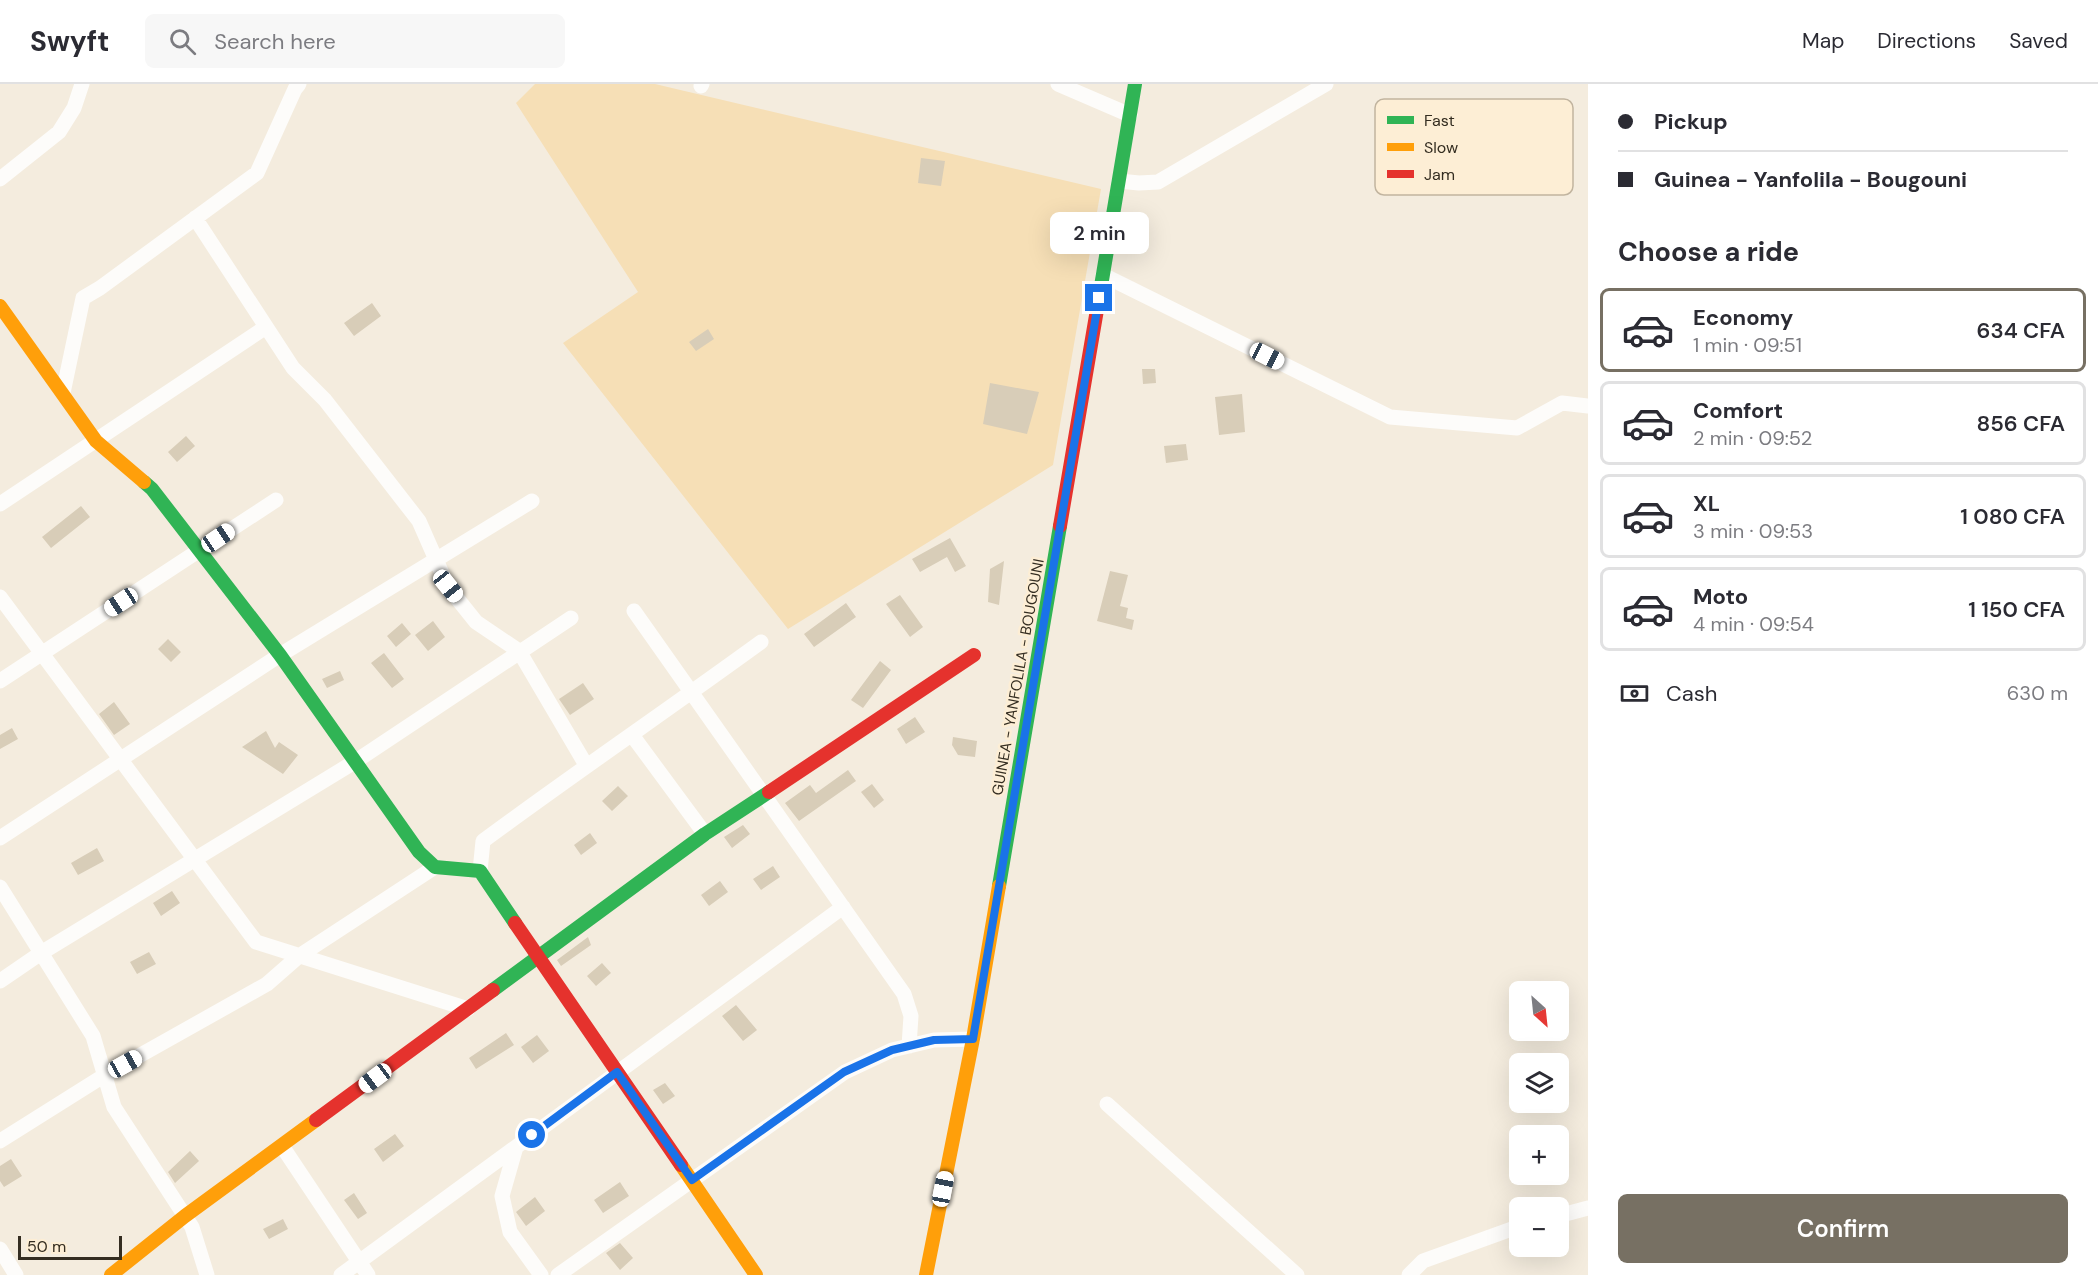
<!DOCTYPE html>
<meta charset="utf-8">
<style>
body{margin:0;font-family:"DM Sans",sans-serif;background:#f7f7f7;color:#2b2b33;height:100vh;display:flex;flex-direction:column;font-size:22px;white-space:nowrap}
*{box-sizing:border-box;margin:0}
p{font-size:20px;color:#7c7c81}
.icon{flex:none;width:33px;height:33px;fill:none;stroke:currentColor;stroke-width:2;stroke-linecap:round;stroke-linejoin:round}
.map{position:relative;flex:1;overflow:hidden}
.sheet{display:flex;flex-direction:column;background:#fff;width:510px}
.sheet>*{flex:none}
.hud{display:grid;align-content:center;height:132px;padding:0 30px;background:#fff}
.needle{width:39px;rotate:153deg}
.tools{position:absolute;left:1509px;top:897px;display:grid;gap:12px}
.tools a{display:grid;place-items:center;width:60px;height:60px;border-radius:9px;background:#fff;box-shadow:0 6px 24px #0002;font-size:30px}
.scale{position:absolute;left:18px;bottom:15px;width:104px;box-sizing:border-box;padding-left:6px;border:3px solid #342d21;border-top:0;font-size:16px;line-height:21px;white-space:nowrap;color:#342d21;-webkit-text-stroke:4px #fdeed5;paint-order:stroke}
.end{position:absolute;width:27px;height:27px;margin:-14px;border:8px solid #1a73e8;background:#fff;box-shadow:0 0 0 3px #fff}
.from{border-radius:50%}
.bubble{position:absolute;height:42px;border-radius:9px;background:#fff;box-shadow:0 6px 24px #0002;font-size:20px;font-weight:600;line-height:42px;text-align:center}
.car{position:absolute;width:18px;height:36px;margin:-18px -9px;border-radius:8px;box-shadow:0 0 4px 2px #0007;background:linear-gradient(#fff 24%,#345 0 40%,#fff 0 76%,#345 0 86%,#fff 0)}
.hud b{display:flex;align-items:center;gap:21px;height:57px;font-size:22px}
.hud b+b{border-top:2px solid #e1e1e2}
.hud i{width:15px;height:15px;background:#2b2b33}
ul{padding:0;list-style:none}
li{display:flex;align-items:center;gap:18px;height:84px;margin:0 12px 9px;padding:0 18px;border:3px solid #e1e1e2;border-radius:9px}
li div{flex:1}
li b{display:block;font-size:22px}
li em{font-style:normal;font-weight:600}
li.current{border-color:#777063}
li>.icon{width:54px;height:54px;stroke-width:1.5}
h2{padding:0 30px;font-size:27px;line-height:72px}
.pay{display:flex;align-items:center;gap:15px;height:66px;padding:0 30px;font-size:22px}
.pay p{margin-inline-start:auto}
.cta{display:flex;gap:12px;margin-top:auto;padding:12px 30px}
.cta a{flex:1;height:69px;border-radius:9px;background:#777063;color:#fff;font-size:24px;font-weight:600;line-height:69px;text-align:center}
header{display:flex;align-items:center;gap:36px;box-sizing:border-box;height:84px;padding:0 30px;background:#fff;border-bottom:2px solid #e1e1e2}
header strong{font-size:28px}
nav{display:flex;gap:33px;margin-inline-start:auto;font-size:21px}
.search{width:420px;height:54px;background:#f7f7f7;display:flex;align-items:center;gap:15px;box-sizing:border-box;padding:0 21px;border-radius:9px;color:#7c7c81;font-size:22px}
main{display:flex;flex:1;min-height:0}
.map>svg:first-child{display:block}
.green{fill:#f6dfb6}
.building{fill:#d8cdb8}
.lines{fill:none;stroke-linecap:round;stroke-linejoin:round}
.street{stroke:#fdfcfa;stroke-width:15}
.fast{stroke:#30b455;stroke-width:14}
.slow{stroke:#ff9f0a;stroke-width:14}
.jam{stroke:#e5322d;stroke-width:14}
.route{stroke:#1a73e8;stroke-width:8}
.labels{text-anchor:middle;stroke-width:5;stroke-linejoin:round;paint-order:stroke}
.street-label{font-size:15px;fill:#342d21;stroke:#fdeed5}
.key{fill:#fdeed5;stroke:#c1b49f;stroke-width:1.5}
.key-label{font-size:16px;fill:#342d21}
</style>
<header>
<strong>Swyft</strong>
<div class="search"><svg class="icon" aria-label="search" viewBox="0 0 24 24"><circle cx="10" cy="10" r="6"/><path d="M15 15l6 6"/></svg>Search here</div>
<nav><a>Map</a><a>Directions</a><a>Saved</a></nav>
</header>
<main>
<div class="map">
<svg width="1588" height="1191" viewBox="0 0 1588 1191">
<rect width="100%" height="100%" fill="#f4ecde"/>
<path class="green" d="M535,0H655L1101,105L1053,381L788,545L563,259L638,208L516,19Z"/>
<path class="building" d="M921,74L945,77L941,102L918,99Z
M372,219L381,232L354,252L344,239Z
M708,245L714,255L696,267L689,258Z
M1142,285H1155L1156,299L1143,300Z
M990,299L1039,308L1027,350L983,340Z
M1242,310L1245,348L1219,351L1215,313Z
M186,352L195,362L177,378L168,368Z
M1186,360L1188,376L1166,379L1164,362Z
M81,422L90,433L51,464L42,453Z
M950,454L966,482L955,488L947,473L920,488L912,475Z
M1004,477L999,521L988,518L990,485Z
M1110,487L1128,491L1120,522L1128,524L1126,534L1134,536L1132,546L1097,537Z
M900,511L923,543L910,553L886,520Z
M846,519L856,533L814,563L804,550Z
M433,537L445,553L428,567L415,551Z
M402,539L411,550L396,563L387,552Z
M168,555L181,568L171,578L158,565Z
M384,569L404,595L392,604L371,579Z
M880,577L891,586L863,624L851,616Z
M340,587L344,596L327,604L322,595Z
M583,599L594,615L570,631L559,615Z
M114,618L130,640L114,651L99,630Z
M915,633L925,648L906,660L897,645Z
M12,644L18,655L0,665V651Z
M266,647L275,664L279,658L298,671L283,690L242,663Z
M953,653L977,657L975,673L958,671L952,661Z
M848,686L856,697L799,737L785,719L810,701L816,709Z
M872,700L884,716L874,724L861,708Z
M618,702L628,712L612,727L602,717Z
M743,741L750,750L732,764L724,753Z
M590,749L597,759L581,771L574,761Z
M97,764L104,777L78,791L71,779Z
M773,782L780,793L761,806L753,795Z
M720,797L728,808L709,822L701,811Z
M172,807L180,819L161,832L153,819Z
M588,853L591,861L561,882L557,876Z
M149,868L156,880L137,890L130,878Z
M602,879L611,889L596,902L587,892Z
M736,921L757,946L743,957L722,932Z
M506,949L514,961L476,985L469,974Z
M537,951L549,967L533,979L521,963Z
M665,999L675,1012L663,1020L653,1006Z
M395,1050L404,1062L383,1078L374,1065Z
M190,1067L199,1077L175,1099L168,1088Z
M11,1075L22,1092L4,1103L0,1097V1082Z
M620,1098L629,1112L603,1129L594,1116Z
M354,1109L367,1129L358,1135L344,1116Z
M535,1113L545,1127L526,1142L516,1128Z
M283,1135L288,1145L269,1155L263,1145Z
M620,1159L633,1174L620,1186L606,1169Z"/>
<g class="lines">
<path class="street" d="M1058,0L1130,31
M701,2L702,0
M0,95L59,48L74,24L82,0
M1119,97L1139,99L1158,98L1326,0
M195,134L293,284L325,316L419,437L448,503L476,538L519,567L586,681
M1103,191L1390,333L1517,344L1562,319L1588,322
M63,309L83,214L100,204L257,89L295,5L299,0
M0,420L266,243
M0,513L256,858L468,925
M634,527L904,910L911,932L909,962
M0,597L276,416
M632,651L705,750
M0,754L280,571L532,417
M480,787L483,757C575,689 669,625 761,558
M0,803L93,952L114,1023L192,1143L207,1191
M0,897L41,869L356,677L571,534
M1107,1020L1297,1191
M0,1057L105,991L267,900L299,872L435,783
M282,1062L368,1191
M1558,1132L1588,1124
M0,1165L16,1191
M341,1191L516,1063
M541,1191L510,1148L502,1112L516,1063L843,823
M558,1191L845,988L892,966L934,956L973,955
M1409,1191L1423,1177L1520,1142"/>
<path class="fast" d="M1099,214L1135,0
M144,398L152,405L280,571L419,768L435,783L480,787L515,839
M999,802L1060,442
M493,906L705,750L769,708"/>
<path class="slow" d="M0,222L96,357L144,398
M681,1081L756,1191
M111,1191L185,1132L316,1036
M926,1191L973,955L999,802"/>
<path class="jam" d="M1060,442L1099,214
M769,708L974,571
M515,839L681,1081
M316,1036L493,906"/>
</g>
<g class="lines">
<path class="route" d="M532,1051L617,988L692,1096L844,988L892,966L934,956L973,955L1099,214"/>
</g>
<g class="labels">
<g class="street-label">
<text transform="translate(1018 593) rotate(-80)" y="5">GUINEA - YANFOLILA - BOUGOUNI</text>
</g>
</g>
<rect x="1375" y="15" width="198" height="96" rx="9" class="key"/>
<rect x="1387" y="32" width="27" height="8" fill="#30b455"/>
<rect x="1387" y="59" width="27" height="8" fill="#ff9f0a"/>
<rect x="1387" y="86" width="27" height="8" fill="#e5322d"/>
<g class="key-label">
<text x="1424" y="42">Fast</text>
<text x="1424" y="69">Slow</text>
<text x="1424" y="96">Jam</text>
</g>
</svg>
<div class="tools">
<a><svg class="needle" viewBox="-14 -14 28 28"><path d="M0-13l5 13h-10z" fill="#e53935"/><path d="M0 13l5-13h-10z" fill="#7c7c81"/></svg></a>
<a><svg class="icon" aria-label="layers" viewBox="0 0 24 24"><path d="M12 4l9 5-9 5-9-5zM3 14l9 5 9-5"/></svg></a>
<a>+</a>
<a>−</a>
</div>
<div class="scale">50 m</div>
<i class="end from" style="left:532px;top:1051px"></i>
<i class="end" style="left:1099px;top:214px"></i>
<div class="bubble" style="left:1050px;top:128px;width:99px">2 min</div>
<i class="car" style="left:1267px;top:272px;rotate:117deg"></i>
<i class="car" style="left:218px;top:454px;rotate:56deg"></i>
<i class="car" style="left:448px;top:502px;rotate:141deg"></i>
<i class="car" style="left:121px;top:518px;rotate:237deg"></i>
<i class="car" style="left:125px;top:980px;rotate:61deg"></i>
<i class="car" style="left:375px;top:994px;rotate:233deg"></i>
<i class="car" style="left:943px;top:1105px;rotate:11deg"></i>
</div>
<section class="sheet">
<div class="hud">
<b><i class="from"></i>Pickup</b>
<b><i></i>Guinea - Yanfolila - Bougouni</b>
</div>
<h2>Choose a ride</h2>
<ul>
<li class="current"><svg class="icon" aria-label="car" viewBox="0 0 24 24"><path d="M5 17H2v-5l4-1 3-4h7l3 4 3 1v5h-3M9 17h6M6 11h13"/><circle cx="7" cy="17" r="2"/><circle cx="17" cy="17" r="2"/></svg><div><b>Economy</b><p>1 min · 09:51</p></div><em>634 CFA</em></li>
<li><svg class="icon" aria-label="car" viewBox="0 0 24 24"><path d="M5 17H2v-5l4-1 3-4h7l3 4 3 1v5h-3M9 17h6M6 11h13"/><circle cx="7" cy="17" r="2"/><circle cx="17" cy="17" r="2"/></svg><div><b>Comfort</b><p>2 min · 09:52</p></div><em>856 CFA</em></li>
<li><svg class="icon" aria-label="car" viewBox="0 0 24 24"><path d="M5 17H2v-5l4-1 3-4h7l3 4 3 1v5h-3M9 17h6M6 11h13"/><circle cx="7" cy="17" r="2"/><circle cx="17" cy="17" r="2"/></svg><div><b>XL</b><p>3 min · 09:53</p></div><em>1 080 CFA</em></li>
<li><svg class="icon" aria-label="car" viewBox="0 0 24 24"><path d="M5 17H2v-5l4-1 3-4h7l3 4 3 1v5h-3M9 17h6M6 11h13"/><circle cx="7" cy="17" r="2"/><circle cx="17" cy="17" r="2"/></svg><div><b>Moto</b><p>4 min · 09:54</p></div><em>1 150 CFA</em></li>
</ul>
<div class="pay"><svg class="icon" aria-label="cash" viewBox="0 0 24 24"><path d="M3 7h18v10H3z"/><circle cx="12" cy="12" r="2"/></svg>Cash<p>630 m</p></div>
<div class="cta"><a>Confirm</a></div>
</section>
</main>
